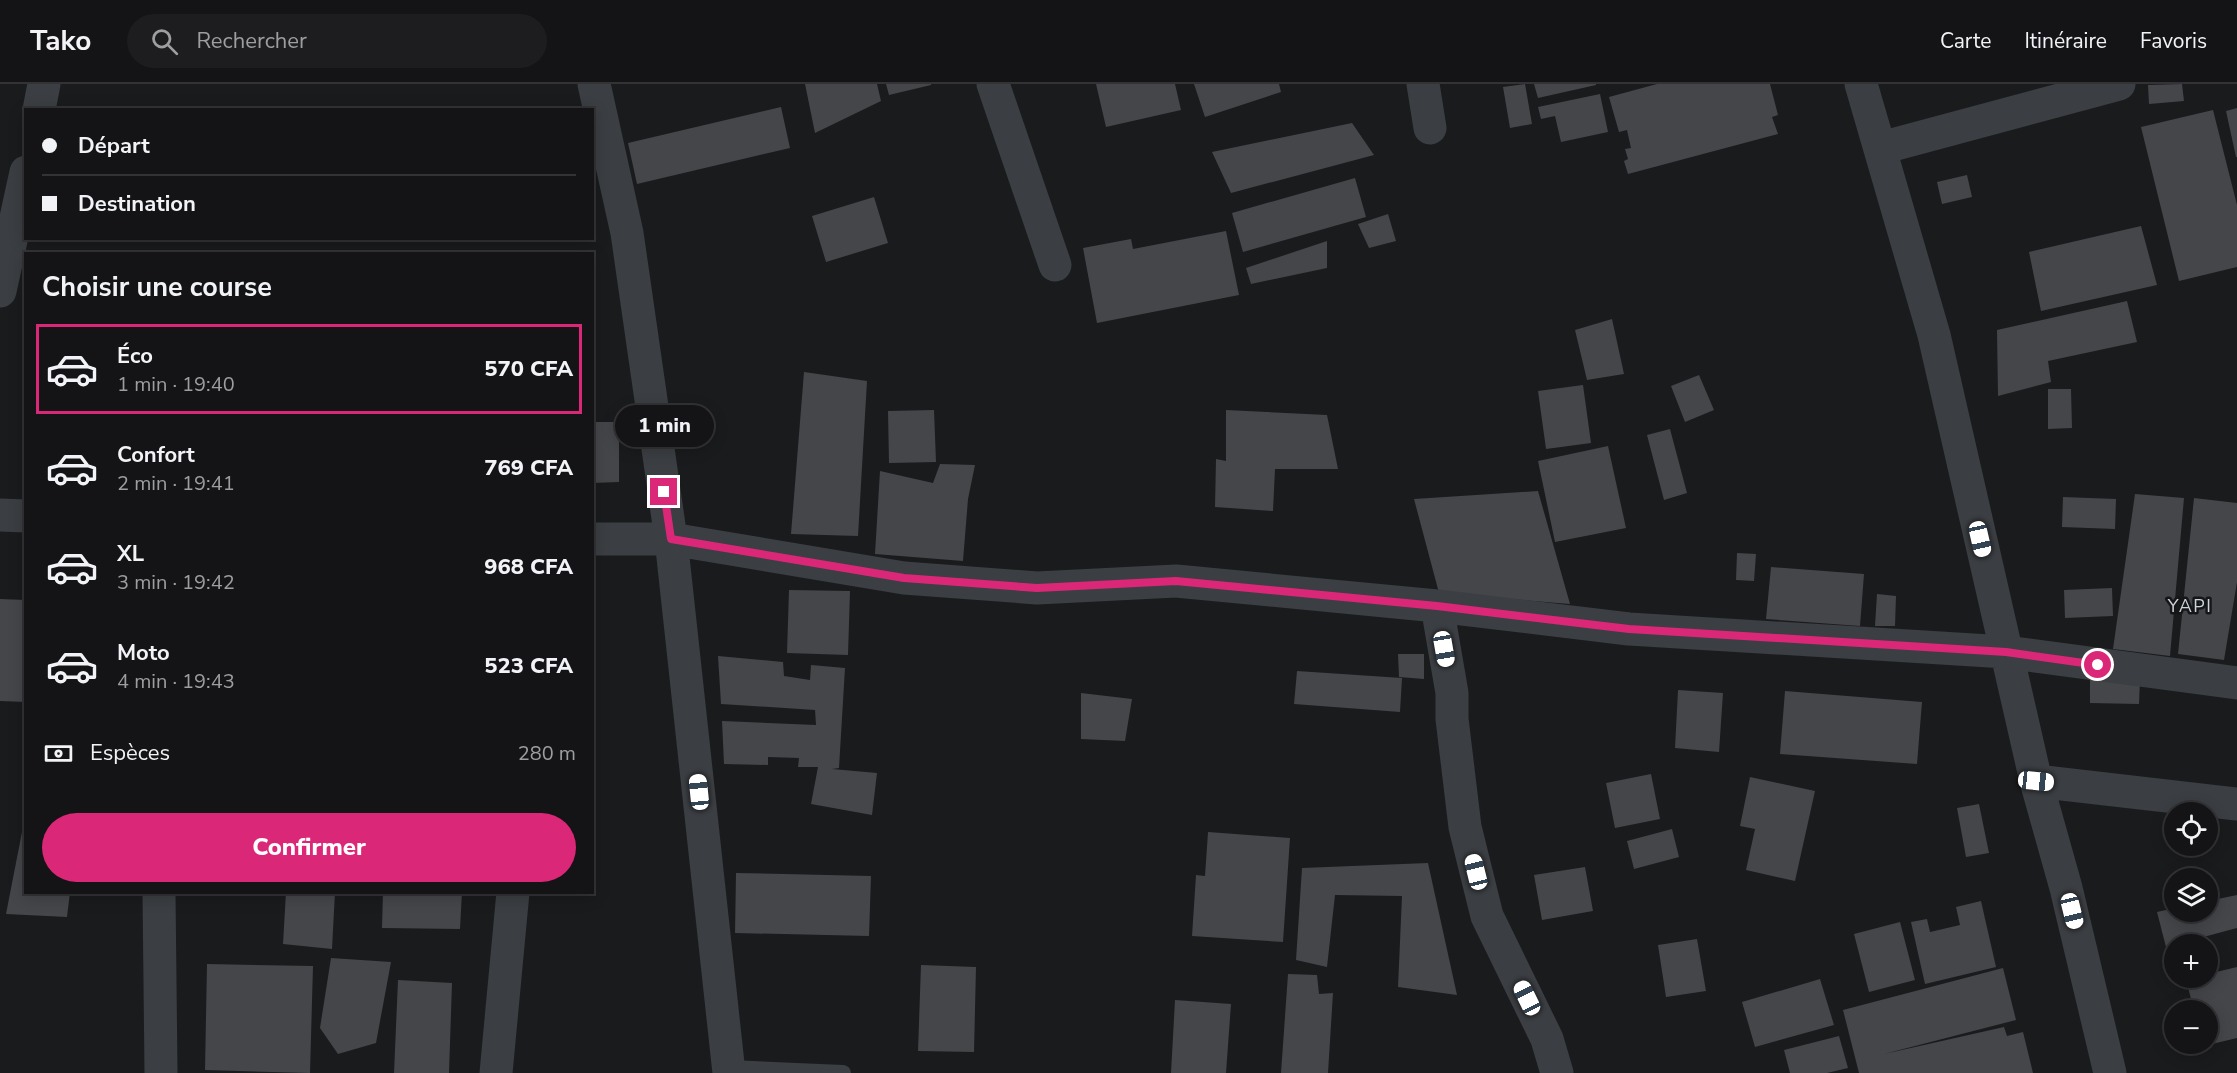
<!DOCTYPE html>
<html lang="fr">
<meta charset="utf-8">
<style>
body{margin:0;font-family:"Nunito Sans",sans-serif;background:#1d1d1f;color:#f1f3f6;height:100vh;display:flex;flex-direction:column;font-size:22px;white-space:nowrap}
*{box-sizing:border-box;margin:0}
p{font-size:20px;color:#9d9ea1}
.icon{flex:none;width:33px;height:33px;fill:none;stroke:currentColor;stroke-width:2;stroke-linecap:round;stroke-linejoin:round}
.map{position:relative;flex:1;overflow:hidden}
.panel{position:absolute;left:24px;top:168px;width:570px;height:642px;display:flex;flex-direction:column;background:#141416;border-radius:0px;box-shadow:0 3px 15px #0003,0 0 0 2px #333335}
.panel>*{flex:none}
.guide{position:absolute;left:24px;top:24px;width:570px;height:132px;border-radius:0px;box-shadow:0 3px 15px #0003,0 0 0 2px #333335;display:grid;align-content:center;height:132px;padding:0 18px;background:#141416}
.fabs{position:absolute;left:2164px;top:718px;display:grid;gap:12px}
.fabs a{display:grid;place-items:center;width:54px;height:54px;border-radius:50%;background:#141416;box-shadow:0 3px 15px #0003,0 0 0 2px #333335;font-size:30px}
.end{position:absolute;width:27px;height:27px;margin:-14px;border:8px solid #db2777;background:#fff;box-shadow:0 0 0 3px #fff}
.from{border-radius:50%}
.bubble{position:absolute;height:42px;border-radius:21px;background:#141416;box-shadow:0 3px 15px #0003,0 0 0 2px #333335;font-size:20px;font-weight:800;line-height:42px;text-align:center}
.car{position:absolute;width:18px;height:36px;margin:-18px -9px;border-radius:8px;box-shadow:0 0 4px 2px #0007;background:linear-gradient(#fff 24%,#345 0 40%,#fff 0 76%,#345 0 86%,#fff 0)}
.guide b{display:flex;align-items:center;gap:21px;height:57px;font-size:22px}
.guide b+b{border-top:2px solid #333335}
.guide i{width:15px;height:15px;background:#f1f3f6}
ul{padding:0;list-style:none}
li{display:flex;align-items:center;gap:18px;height:90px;margin:0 12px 9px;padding:0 6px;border:3px solid transparent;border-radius:0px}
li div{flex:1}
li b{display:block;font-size:22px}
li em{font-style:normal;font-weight:800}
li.selected{border-color:#db2777}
li>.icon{width:54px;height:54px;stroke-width:1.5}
h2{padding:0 18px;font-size:27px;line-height:72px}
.pay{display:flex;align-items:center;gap:15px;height:66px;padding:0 18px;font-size:22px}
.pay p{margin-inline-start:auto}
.action{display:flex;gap:12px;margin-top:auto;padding:12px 18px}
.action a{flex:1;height:69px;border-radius:36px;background:#db2777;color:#fff;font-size:24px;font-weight:800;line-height:69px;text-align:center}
header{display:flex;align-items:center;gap:36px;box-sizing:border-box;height:84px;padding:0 30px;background:#141416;border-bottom:2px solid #333335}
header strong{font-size:28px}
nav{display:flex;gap:33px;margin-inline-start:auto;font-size:21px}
.search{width:420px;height:54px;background:#1d1d1f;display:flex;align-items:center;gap:15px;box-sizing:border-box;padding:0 21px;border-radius:33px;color:#9d9ea1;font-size:22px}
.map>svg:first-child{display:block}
.building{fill:#44464a}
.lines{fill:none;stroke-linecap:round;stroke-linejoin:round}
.service{stroke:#3b3e42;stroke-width:16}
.minor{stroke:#3b3e42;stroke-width:33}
.route{stroke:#db2777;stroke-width:8}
.labels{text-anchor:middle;stroke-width:5;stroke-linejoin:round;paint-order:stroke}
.neighbourhood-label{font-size:18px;letter-spacing:1.5px;fill:#ced4d8;stroke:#151618}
</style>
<header>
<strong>Tako</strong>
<div class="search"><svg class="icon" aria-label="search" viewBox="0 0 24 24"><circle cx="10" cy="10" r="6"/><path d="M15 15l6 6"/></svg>Rechercher</div>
<nav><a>Carte</a><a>Itinéraire</a><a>Favoris</a></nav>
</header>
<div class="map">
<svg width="2237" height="989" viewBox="0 0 2237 989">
<rect width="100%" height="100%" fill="#1a1b1d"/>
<path class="building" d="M805,0H877L881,17L815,49Z
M886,0H931V1L889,11Z
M1096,0H1175L1181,26L1106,43Z
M1194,0H1279L1281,8L1205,33Z
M1525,0L1532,40L1510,44L1503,3Z
M1534,0H1596V1L1538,14Z
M1657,0H1770L1778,31L1772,33L1778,50L1628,90L1624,77L1628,75L1625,65L1631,64L1627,46L1619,48L1609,13Z
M2182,0L2184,17L2149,20L2148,1Z
M1600,10L1608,48L1561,58L1555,32L1541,35L1538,23Z
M781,23L790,64L637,100L628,59Z
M2237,24V73H2236L2226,27Z
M2213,26L2237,121V183L2179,197L2141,43Z
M1352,39L1374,71L1231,109L1212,68Z
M1967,91L1972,113L1942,120L1937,98Z
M1355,94L1366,133L1243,168L1232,129Z
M874,113L888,159L826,178L812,132Z
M1388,130L1396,157L1369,164L1358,140Z
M2141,142L2157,201L2041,227L2029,168Z
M1226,147L1239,211L1097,239L1083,164L1131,155L1133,165Z
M1327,157V184L1251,200L1246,184Z
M2127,217L2137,258L2048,277L2051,298L1998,312L1997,246Z
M1612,235L1624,290L1587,296L1575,246Z
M804,288L867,297L858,452L791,450Z
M1699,291L1714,326L1685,338L1671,302Z
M1583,301L1591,359L1546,365L1538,307Z
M2048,305H2071L2072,344L2048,345Z
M934,326L936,378L889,379L888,327Z
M1226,326L1327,331L1338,385H1275L1273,427L1215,423L1216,375L1226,377Z
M592,338H619V398L592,399Z
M1670,345L1687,409L1664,416L1647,351Z
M1608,362L1626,444L1555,458L1538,377Z
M940,380L975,381L968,415L963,477L875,470L880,387L933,399Z
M1538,407L1570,520L1439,509L1414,415Z
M2135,410L2184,414L2170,572L2113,565Z
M2063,413L2116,415L2115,445L2062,443Z
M2194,414L2237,419V498L2224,576L2178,570Z
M1737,469L1756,470L1754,497L1736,496Z
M1771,483L1864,490L1860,542L1766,535Z
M2112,504L2113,532L2065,534L2064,506Z
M789,506L850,507L848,571L787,569Z
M1877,510L1896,512L1895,542H1875Z
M0,515L26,516V618L0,617Z
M1398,570H1424V595L1399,593Z
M718,572L783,578L784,592L810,596L811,581L845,584L839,684L832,685L877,689L872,731L811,720L818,683H798L799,674L768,673V681L724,680L722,637L816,641L815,626L721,620Z
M1297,587L1402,594L1400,628L1294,620Z
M2090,594L2140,595L2139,620L2090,619Z
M1678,606L1723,609L1719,668L1675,664Z
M1785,607L1922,618L1917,680L1780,670Z
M1081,609L1132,615L1125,657L1081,655Z
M1651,690L1660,735L1615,744L1606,699Z
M1750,693L1815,707L1795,797L1746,786L1755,745L1740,742Z
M1979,720L1989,769L1966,773L1957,724Z
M1672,745L1679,773L1634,785L1627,757Z
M22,748H26V808H70L67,833L6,830Z
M1208,748L1290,754L1283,858L1192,852L1196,791L1205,792Z
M1428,779L1457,911L1398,903L1402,812L1335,811L1327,883L1296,876L1302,784Z
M1585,783L1593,827L1542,836L1534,791Z
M736,789L871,792L869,852L735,849Z
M286,808H335L332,865L283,860Z
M383,808H462L460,845L382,844Z
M2237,811V844L2166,863L2157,828L2175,824V828H2208V817Z
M1981,817L1996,883L1925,900L1911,838L1927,835L1930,848L1960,841L1956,823Z
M1900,838L1915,896L1869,908L1854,850Z
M1697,855L1706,907L1666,913L1658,861Z
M331,874L391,878L376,959L338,970L320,944Z
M207,880L313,882L310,989L205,986Z
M921,881L976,883L974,968L918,967Z
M2237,883V954L2208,961V927H2194L2186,895L2208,894V890Z
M2003,884L2016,936L1884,970L2004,943L2007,952L2023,948L2033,989H1859L1843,926Z
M1288,890L1317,891L1319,910L1333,909L1328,989H1281Z
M1820,895L1834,941L1755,963L1742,918Z
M398,896L452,899L449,989H394Z
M1175,916L1231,920L1226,989H1171Z
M1839,952L1848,984L1827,989H1790L1784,966Z"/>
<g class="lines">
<path class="service" d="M729,984L843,989"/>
<path class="minor" d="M594,0L627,149L671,455L729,989
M993,0L1055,181
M1423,0L1430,44
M1861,0L1934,251L2036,697L2066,804L2110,989
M39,26L44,0
M1881,64L2119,0
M0,207L26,88
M0,431L26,432
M592,455H671L904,494L1037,504L1176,497L1437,522L1629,545L2006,568L2237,599
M1437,522L1452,609V635L1465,743L1487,832L1547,955L1557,989
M2036,697L2237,720
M159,808L161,989
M496,989L513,808"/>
</g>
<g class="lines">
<path class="route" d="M664,408L671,455L904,494L1037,504L1176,497L1437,522L1629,545L2006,568L2098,581"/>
</g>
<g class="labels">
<g class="neighbourhood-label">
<text x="2190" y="528">YAPI</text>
</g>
</g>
</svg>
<div class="fabs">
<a><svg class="icon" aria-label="locate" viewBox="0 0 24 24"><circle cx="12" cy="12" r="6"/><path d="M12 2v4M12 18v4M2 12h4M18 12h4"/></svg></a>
<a><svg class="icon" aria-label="layers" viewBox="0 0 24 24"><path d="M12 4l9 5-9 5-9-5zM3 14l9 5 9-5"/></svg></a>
<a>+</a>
<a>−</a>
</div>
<i class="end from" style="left:2098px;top:581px"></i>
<i class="end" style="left:664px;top:408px"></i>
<div class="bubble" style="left:615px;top:321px;width:99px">1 min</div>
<i class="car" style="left:1980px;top:455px;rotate:167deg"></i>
<i class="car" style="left:1444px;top:565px;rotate:170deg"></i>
<i class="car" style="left:2036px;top:697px;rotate:96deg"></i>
<i class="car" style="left:699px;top:708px;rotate:354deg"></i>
<i class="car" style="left:1476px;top:788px;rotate:346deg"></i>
<i class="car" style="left:2072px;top:827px;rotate:166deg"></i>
<i class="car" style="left:1527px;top:914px;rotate:334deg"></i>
<div class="guide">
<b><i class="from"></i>Départ</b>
<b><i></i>Destination</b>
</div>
<section class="panel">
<h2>Choisir une course</h2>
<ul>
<li class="selected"><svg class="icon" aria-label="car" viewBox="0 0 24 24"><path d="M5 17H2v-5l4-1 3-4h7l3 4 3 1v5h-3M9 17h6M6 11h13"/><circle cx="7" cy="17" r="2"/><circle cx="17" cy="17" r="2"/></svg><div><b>Éco</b><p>1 min · 19:40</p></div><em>570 CFA</em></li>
<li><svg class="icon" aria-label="car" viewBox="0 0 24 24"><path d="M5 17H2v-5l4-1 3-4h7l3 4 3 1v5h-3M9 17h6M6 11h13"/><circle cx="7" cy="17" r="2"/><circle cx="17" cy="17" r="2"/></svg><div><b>Confort</b><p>2 min · 19:41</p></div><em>769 CFA</em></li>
<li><svg class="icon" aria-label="car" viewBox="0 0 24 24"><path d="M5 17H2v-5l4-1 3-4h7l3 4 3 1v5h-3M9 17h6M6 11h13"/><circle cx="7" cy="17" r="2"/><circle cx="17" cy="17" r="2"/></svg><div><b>XL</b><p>3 min · 19:42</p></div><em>968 CFA</em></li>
<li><svg class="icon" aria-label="car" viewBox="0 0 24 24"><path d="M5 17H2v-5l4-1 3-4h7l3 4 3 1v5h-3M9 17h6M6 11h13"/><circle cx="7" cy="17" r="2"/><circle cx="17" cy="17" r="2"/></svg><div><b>Moto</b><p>4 min · 19:43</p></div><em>523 CFA</em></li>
</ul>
<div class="pay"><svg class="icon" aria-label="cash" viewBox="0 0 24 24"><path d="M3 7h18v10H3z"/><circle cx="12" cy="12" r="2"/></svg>Espèces<p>280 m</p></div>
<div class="action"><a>Confirmer</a></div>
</section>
</div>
